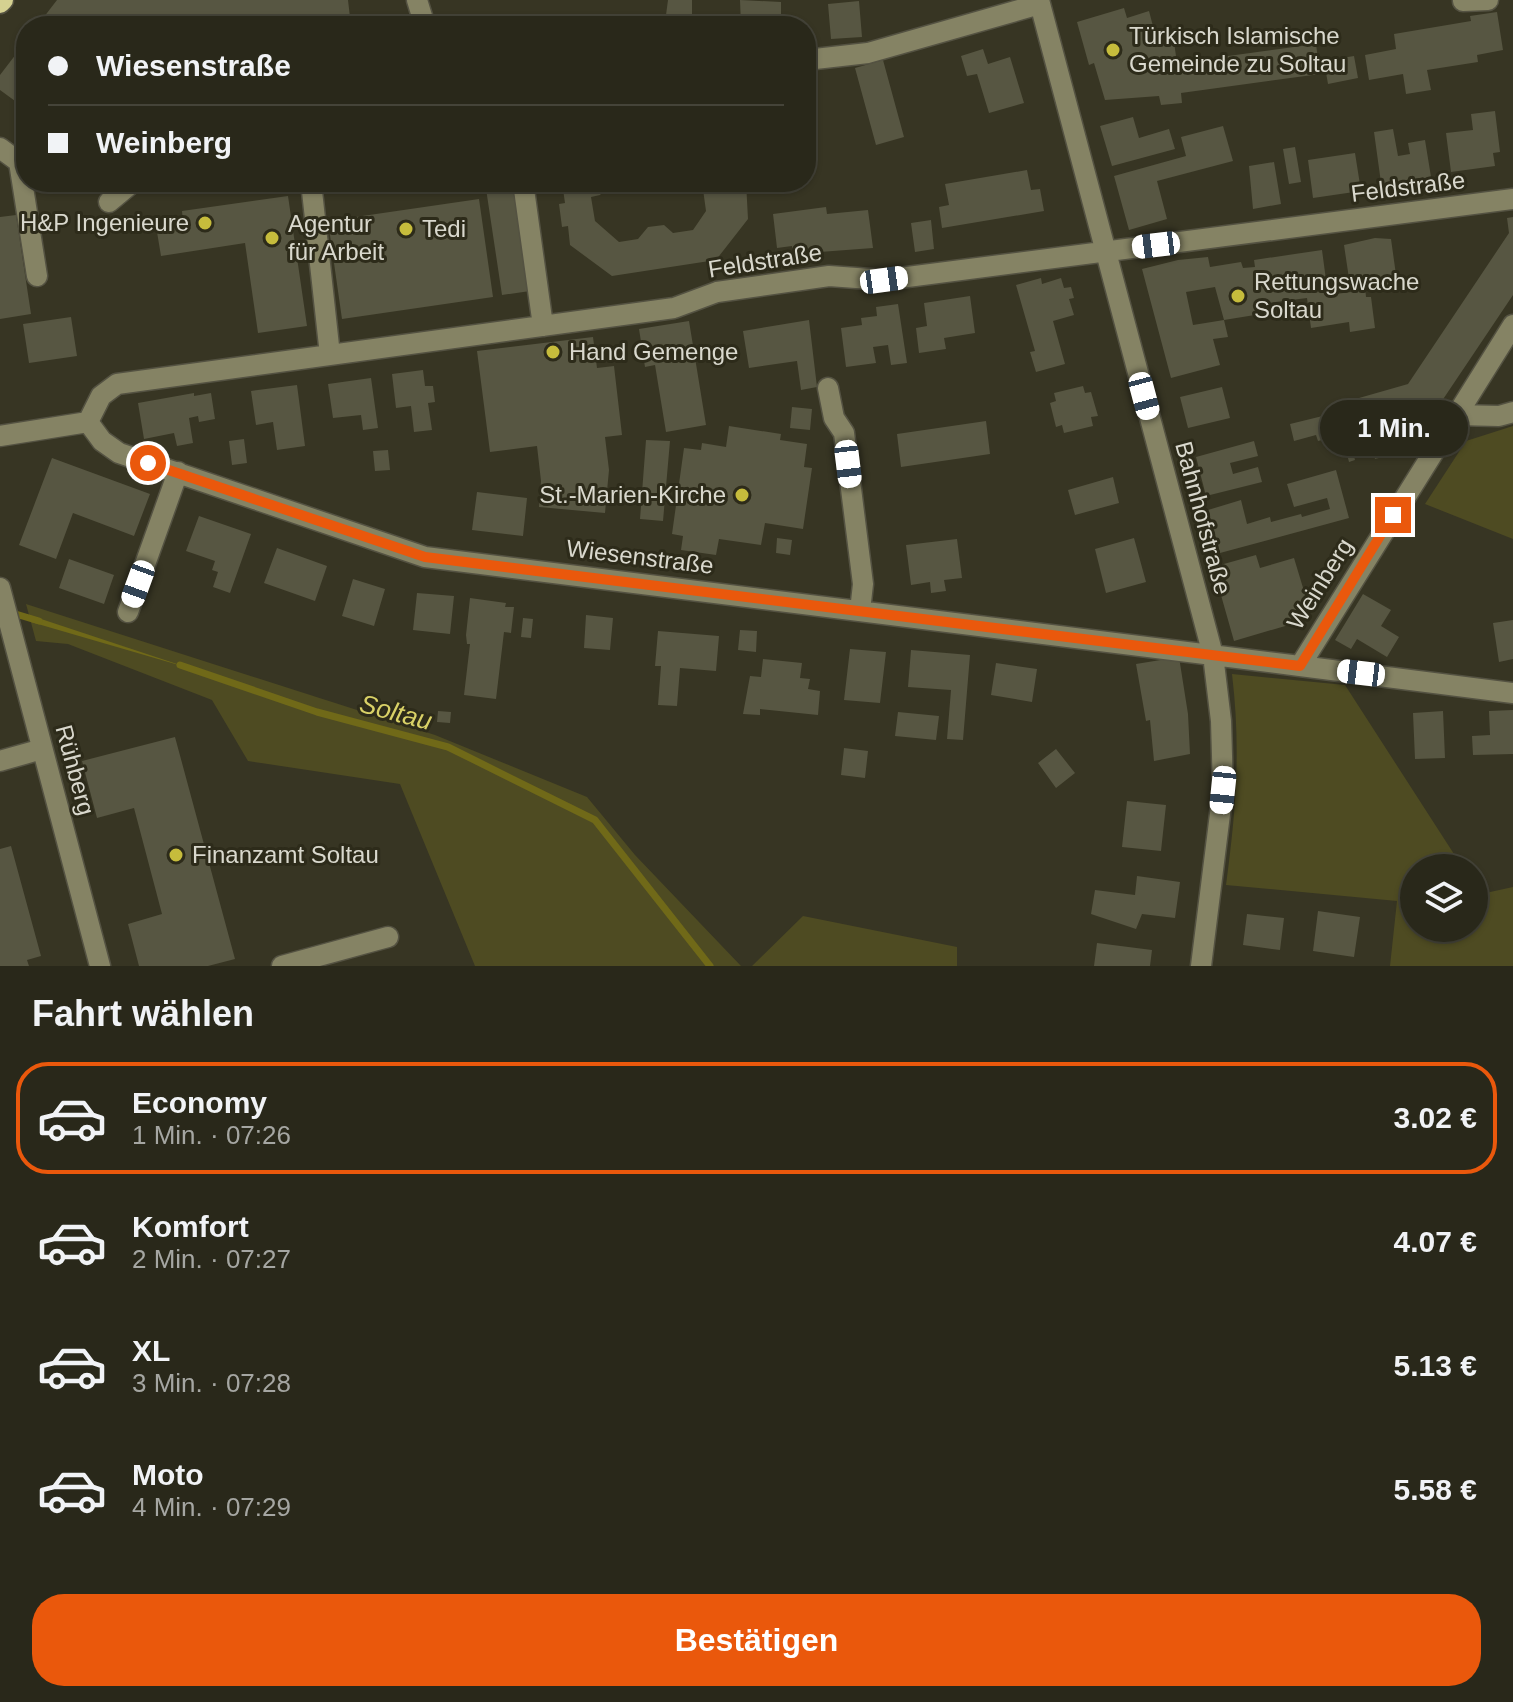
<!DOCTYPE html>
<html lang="de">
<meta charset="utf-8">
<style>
body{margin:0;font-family:Helvetica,sans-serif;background:#313023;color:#f1f3f6;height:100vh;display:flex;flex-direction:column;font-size:30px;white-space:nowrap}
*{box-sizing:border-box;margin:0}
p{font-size:26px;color:#a5a6a2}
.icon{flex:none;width:44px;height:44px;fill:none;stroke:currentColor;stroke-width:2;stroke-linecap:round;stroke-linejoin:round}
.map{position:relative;height:966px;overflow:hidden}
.details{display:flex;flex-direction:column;background:#29281a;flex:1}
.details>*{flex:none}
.hud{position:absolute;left:16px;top:16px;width:800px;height:176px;border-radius:32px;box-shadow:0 2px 6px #0004,0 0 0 2px #454439;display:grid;align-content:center;height:176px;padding:0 32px;background:#29281a}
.buttons{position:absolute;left:1400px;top:854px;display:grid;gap:16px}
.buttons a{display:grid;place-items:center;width:88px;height:88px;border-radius:50%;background:#29281a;box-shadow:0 2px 6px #0004,0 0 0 2px #454439;font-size:40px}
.end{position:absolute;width:36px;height:36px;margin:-18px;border:10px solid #ea580c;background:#fff;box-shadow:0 0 0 4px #fff}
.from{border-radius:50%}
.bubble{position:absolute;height:56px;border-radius:28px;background:#29281a;box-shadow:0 2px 6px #0004,0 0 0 2px #454439;font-size:26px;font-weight:800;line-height:56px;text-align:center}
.car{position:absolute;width:24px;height:48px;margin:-24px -12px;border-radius:10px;box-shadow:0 0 6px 2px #0007;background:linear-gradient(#fff 24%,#345 0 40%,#fff 0 76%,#345 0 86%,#fff 0)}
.hud b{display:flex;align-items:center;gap:28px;height:76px;font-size:30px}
.hud b+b{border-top:2px solid #454439}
.hud i{width:20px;height:20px;background:#f1f3f6}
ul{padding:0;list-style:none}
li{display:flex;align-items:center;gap:24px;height:112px;margin:0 16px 12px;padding:0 16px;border:4px solid transparent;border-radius:32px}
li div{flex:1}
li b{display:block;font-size:30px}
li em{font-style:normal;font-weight:800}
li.active{border-color:#ea580c}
li>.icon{width:72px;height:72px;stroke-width:1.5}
h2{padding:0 32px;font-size:36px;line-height:96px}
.button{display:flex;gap:16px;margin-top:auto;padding:16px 32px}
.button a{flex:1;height:92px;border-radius:32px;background:#ea580c;color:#fff;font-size:32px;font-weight:800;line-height:92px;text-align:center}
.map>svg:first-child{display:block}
.green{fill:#4e4b22}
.water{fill:#706918}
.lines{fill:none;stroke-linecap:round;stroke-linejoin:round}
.stream{stroke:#706918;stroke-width:7}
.building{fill:#575642}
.minor-casing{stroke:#545242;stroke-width:23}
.major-casing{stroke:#545242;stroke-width:23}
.minor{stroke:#858364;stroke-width:20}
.major{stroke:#d5d191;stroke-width:20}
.route{stroke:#ea580c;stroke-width:10}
.poi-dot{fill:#c6bc3c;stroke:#2d2b1a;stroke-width:3}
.labels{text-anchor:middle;stroke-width:6;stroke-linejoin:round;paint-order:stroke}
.poi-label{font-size:24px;fill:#d9d8cd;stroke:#2d2b1a;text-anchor:start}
.street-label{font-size:24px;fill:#d9d8cd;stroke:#2d2b1a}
.water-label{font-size:26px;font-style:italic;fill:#d9d167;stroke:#2d2b1a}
</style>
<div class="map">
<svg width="1513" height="966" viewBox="0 0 1513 966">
<rect width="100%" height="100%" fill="#373523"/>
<path class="green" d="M1513,426V539L1425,504L1466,441Z
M26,604L435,735L587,797L635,855L741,966H475L400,784L248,761L212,700L68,644L36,641Z
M1232,674L1345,685L1463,868H1414V928H1474V884L1481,894L1513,887V966H1390L1397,901L1226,885C1236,811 1241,749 1232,674Z
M803,916L957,947V966H752Z"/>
<path class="water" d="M29,615L180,665L189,668L31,622Z"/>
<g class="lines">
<path class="stream" d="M9,612L39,621
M180,665L317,712L448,747L595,820L710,966"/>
</g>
<path class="building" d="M57,0H348L351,26H37Z
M668,0H692V15H666Z
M740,0L781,2V26H741Z
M859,1L862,37L831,39L828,4Z
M1124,8L1127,18L1149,11L1158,45L1174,42L1177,63L1316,44L1320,74L1181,93L1182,103L1161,105L1159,96L1105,100L1094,63L1089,65L1077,22Z
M1497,12L1503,50L1477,55L1478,62L1427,70L1431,90L1406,94L1403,74L1369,80L1365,55L1396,49L1394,34L1471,21L1470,16Z
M26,41V109L0,90V75Z
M983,49L988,64L1010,57L1024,103L989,113L977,74L967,76L961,56Z
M1354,56L1358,78L1328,84L1324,61Z
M883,60L904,137L876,145L855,68Z
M1495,111L1500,152L1493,153L1495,166L1451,172L1446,133L1473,130L1471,114Z
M1133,117L1139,138L1169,129L1175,149L1112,166L1100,126Z
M1223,126L1233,161L1157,181L1167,219L1129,230L1114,176L1186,156L1181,137Z
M1393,129L1398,156L1410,154L1408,143L1425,140L1432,183L1400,191V188L1382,190L1374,132Z
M808,147L811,170L806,171V148Z
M1295,147L1301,182L1289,184L1283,149Z
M1355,153L1361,191L1313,198L1308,160Z
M1274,162L1281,204L1253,209L1249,166Z
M1027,170L1031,190L1040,189L1044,211L942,228L939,207L949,205L945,184Z
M485,182H514L530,291L502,295Z
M562,182H603L605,189L600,195L591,197L595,221L619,242L638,239L648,227L664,225L673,233L693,230L706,211L702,182H746L748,219L716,260L612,276L570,245L568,226L562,227L559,204L565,203Z
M288,196L307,326L258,333L245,243L161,256L156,226L183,222L182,211Z
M479,199L493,297L342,319L328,221Z
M826,207L827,214L868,210L873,248L793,254L792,246L777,248L773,214Z
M16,215L31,314L0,319V217Z
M1513,217V295L1409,450L1375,459L1359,398L1408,384L1509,233L1507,218Z
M931,220L934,249L915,252L911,223Z
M1375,238L1391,239L1398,289L1377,292L1376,284L1365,286L1366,297H1371L1375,328L1350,332L1349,322L1311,328L1307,298L1260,304L1261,314L1224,320L1215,287L1186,292L1193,325L1224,320L1228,337L1213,339L1220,365L1171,378L1142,269L1178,260L1208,257L1210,267L1241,262L1243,268L1255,267L1254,260L1322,250L1328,295L1351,292L1344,245Z
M1041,278L1042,284L1061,278L1064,288L1071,287L1074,298L1069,299L1074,315L1053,321L1065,364L1036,372L1030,352L1035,351L1016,285Z
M970,296L975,333L944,338L946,349L919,353L916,328L927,326L924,303Z
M898,304L907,363L891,365L888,345L873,347L876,363L846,367L841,328L862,325L861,318L877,316L876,307Z
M71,317L77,356L29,363L23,324Z
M809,320L817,387L801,390L797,361L749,368L743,331Z
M689,321L706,425L666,432L655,365L645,367L639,329Z
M593,337L597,368L614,366L622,435L605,437L609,470L605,513L539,507L541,481L537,446L490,452L477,351Z
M423,370L425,386H433L435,402L428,403L432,430L414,432L411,406L396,408L392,374Z
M371,378L378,428L363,430L361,415L333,418L328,384Z
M297,385L305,446L277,450L273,422L256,425L251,391Z
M1083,386L1085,393L1091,392L1098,416L1091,417L1093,426L1064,433L1062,425L1056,427L1050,403L1056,401L1054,393Z
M1222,387L1230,418L1188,428L1180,397Z
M194,393V396L211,393L215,419L199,422L198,416L189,418L193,443L177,446L174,433L144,439L138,403Z
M792,407L812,409L810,430L790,428Z
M1343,411L1355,460L1349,462L1342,435L1318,441L1316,435L1294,441L1290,424Z
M986,421L990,454L901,467L897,434Z
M729,426L781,434L780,440L807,444L804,467L812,468L803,529L765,523L761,545L719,539L716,555L681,550L683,536L672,534L684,448L701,450L702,443L726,447Z
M244,439L247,463L232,465L229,441Z
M646,440L670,441L663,521L640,519Z
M1254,441L1258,456L1230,463L1233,474L1258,467L1262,482L1206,496L1196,457Z
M388,450L390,470L375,471L373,451Z
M52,458L150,494L134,536L73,513L56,559L19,545Z
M1336,470L1349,518L1220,553L1208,510L1241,500L1247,524L1270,517L1271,522L1301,514L1302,517L1330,509L1327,498L1294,507L1287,484Z
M1113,477L1119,503L1075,515L1068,490Z
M477,492L527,498L523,536L472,530Z
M199,516L251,534L230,593L213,587L218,572L212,570L215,561L186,551Z
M777,538L792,540L790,555L776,553Z
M1134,538L1146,582L1106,593L1095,549Z
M957,539L962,578L944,580L946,591L931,593L930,582L911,585L906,545Z
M277,548L327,566L315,601L264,583Z
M1256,555L1260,568L1294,558L1307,601L1292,624L1234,641L1213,567Z
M69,559L114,575L104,604L59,588Z
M353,579L385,589L374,626L342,616Z
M417,593L454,596L450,634L413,630Z
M1363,594L1391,610L1381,626L1399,637L1387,657L1357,639L1351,649L1335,640Z
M470,598L506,603L505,607H514L511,633L504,632L496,699L464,695L470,644H467L466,635Z
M586,615L613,618L610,650L584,648Z
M523,618L533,619L531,638L521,637Z
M1513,620V659L1499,662L1493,623Z
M740,630L757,631L756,652L738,650Z
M658,631L719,636L716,671L680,668L677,706L658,705L661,666H655Z
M850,649L886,652L880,703L844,700Z
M911,650L970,655L963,740L947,739L951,690L908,687Z
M1179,657L1188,714L1190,754L1154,761L1150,720L1146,721L1136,664Z
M763,659L802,663L800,678L810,679L808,689L820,691L818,715L760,709V715L743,714L750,676L761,677Z
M996,663L1037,669L1032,702L991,695Z
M1513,710V754L1473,755L1472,736L1490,735L1489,711Z
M438,711L451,712L450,723L437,722Z
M1443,711L1445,758L1415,759L1413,713Z
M898,712L939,716L936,740L895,736Z
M175,737L235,959L208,966H139L128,924L162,914L134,808L97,818L82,761Z
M844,748L868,751L865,778L841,775Z
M1056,749L1075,773L1056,788L1038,763Z
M1127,801L1166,805L1161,851L1122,847Z
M11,846L41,956L27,960L29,966H0V849Z
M1137,876L1180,882L1175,918L1142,914L1136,929L1091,914L1095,890L1135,895Z
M1318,911L1360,917L1354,957L1313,951Z
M1247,914L1284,918L1280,950L1243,945Z
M1097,943L1152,950L1150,966H1094Z"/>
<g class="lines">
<g class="minor-casing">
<path id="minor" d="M417,0L425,26
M1039,0L1213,655L1221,721L1223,790L1201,966
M1463,1L1488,0
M806,60L868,53L1040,4
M0,148L19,162L37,276
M311,182L330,355
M523,182L543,326
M109,202L133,182
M828,388L834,418L844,433L863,584L860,611
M1456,415L1499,416L1513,412
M88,422L102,441L119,453L425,557L1300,666L1513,325
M88,422L101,396L117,384L674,308L717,292L829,276L884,280L1513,199
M0,436L88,422
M0,588L100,966
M128,612L178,472
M1300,666L1513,693
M0,761L42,749
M282,966L388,937"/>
</g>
<g class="major-casing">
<path id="major" d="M0,3L3,0"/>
</g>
<use href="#minor" class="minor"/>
<use href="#major" class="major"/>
</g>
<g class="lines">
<path class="route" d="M148,463L425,557L1300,666L1393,515"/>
</g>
<g class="poi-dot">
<circle cx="1113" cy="50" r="8"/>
<circle cx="205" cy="223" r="8"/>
<circle cx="406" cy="229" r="8"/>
<circle cx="272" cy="238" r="8"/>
<circle cx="1238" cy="296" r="8"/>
<circle cx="553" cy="352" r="8"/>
<circle cx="742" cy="495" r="8"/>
<circle cx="176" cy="855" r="8"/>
</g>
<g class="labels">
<g class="poi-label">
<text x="1129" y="44">Türkisch Islamische<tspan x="1129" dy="28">Gemeinde zu Soltau</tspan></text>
<text x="189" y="231" text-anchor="end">H&amp;P Ingenieure</text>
<text x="288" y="232">Agentur<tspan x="288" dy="28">für Arbeit</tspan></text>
<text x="422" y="237">Tedi</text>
<text x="1254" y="290">Rettungswache<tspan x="1254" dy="28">Soltau</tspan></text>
<text x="569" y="360">Hand Gemenge</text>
<text x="726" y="503" text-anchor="end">St.-Marien-Kirche</text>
<text x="192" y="863">Finanzamt Soltau</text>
</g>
<g class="street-label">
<text transform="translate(1408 187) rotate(-7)" y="8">Feldstraße</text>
<text transform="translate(765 261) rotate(-9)" y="8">Feldstraße</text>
<text transform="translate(1203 518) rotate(75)" y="8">Bahnhofstraße</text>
<text transform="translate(640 557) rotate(7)" y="8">Wiesenstraße</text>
<text transform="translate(1320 584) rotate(-58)" y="8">Weinberg</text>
<text transform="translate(75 770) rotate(75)" y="8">Rühberg</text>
</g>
<g class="water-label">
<text transform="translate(396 712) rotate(15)" y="9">Soltau</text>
</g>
</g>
</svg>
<div class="buttons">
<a><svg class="icon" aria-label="layers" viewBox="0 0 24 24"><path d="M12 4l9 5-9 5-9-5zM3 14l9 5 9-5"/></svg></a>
</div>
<i class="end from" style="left:148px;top:463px"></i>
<i class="end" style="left:1393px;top:515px"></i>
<div class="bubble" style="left:1320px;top:400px;width:148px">1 Min.</div>
<i class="car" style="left:1156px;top:245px;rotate:263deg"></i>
<i class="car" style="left:884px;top:280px;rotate:82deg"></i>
<i class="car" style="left:1144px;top:396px;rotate:165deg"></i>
<i class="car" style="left:848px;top:464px;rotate:173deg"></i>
<i class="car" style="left:138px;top:584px;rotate:200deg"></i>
<i class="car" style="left:1361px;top:673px;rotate:277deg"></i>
<i class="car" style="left:1223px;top:790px;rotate:186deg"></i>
<div class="hud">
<b><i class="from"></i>Wiesenstraße</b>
<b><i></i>Weinberg</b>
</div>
</div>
<section class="details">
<h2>Fahrt wählen</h2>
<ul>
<li class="active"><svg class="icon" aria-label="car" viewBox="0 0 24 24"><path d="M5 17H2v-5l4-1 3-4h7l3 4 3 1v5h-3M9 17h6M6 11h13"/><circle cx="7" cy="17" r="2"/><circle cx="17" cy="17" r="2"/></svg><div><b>Economy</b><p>1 Min. · 07:26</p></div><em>3.02 €</em></li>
<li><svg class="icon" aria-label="car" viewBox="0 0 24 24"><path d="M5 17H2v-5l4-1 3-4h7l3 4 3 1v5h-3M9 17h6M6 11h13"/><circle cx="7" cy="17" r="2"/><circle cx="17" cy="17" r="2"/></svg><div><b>Komfort</b><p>2 Min. · 07:27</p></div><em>4.07 €</em></li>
<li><svg class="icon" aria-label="car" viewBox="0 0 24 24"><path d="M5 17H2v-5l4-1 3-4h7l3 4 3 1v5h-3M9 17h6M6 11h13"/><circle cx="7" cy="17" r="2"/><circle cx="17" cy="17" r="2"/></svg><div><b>XL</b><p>3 Min. · 07:28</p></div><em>5.13 €</em></li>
<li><svg class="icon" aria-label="car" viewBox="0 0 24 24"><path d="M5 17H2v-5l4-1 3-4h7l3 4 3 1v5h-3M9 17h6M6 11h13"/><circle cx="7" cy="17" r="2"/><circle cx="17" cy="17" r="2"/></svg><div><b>Moto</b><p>4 Min. · 07:29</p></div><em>5.58 €</em></li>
</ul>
<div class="button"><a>Bestätigen</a></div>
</section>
